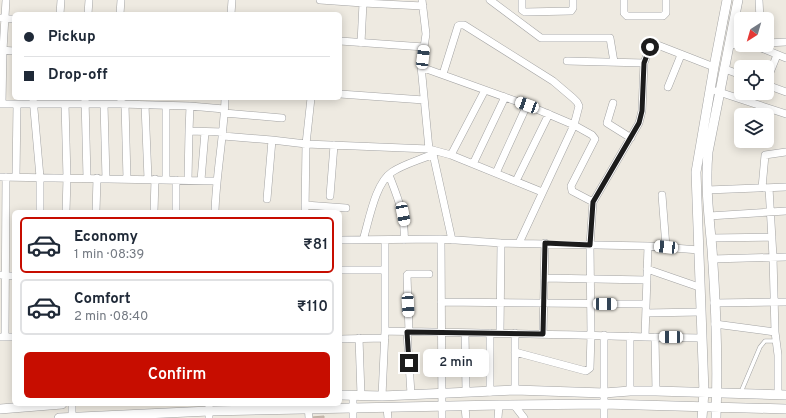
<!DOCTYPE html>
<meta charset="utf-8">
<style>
body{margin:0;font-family:Overpass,sans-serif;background:#f2f2f3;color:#1f2937;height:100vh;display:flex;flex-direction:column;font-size:15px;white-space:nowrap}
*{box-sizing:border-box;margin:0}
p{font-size:13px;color:#747a83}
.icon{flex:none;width:22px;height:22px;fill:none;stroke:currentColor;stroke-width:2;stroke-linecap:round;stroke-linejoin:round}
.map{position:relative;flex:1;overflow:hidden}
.details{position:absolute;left:12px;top:210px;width:330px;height:196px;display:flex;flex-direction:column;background:#fff;border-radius:6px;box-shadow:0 2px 10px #0003}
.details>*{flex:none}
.banner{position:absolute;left:12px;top:12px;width:330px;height:88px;border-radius:6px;box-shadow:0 2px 10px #0003;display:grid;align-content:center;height:88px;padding:0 12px;background:#fff}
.needle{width:26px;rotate:217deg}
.fabs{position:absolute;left:734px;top:12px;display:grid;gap:8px}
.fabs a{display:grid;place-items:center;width:40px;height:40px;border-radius:6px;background:#fff;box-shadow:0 2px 10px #0003;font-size:20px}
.end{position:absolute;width:18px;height:18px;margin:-9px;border:5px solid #1c1c1c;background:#fff;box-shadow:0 0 0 2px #fff}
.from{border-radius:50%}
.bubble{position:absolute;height:28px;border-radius:6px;background:#fff;box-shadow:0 2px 10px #0003;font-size:13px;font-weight:600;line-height:28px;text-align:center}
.car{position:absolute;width:12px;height:24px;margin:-12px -6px;border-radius:5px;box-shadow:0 0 3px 1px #0007;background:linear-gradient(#fff 24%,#345 0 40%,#fff 0 76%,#345 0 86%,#fff 0)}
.banner b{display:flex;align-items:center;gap:14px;height:38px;font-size:15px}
.banner b+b{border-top:1px solid #e0e1e3}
.banner i{width:10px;height:10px;background:#1f2937}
ul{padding:7px 0 0;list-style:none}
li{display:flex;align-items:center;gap:12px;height:56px;margin:0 8px 6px;padding:0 4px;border:2px solid #e0e1e3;border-radius:6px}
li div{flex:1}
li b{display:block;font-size:15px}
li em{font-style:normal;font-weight:600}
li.current{border-color:#c70d00}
li>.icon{width:36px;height:36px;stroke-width:1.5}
.button{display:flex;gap:8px;margin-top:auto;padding:8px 12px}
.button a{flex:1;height:46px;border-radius:6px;background:#c70d00;color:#fff;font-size:16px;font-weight:600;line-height:46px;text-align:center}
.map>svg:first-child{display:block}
.building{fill:#c5bdb4;stroke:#c0b1a3}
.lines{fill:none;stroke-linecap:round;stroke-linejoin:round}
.service-casing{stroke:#a3a3a3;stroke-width:4.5}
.minor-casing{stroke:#a3a3a3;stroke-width:8}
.tertiary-casing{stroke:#a3a3a3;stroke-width:10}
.service{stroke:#fff;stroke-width:3.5}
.minor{stroke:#fff;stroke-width:7}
.tertiary{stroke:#fff;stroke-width:9}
.route{stroke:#1c1c1c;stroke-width:5}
</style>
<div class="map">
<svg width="786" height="418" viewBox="0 0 786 418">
<rect width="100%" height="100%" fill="#eeeae1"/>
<path class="building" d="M324,416V418H312V417Z"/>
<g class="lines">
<g class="service-casing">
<path id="service" d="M741,392L760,347L765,341H776"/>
</g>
<g class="minor-casing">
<path id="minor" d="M320,0L363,3L361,43
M422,0L426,34L421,67L422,76L429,149L433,154L452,240
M490,0L541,38H610L614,62
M522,0V10L525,12L571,11L573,8V0
M624,0V13L627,16H663L666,13V0
M759,0L760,19
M363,3L423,6
M60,14L61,0
M88,14L89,0
M120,14L121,0
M231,14L232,0
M0,18L14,19
M340,41L424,47
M767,43L786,42
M730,45L741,44
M754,45L786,58
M0,50L14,51
M567,61L644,63
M421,67L527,105L574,125L519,243
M725,69L741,75
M443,74L458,26L460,25H464L553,81L573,98L577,102L579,106L574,125L592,135L595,139L571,186L572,191L593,202
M767,80L777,55
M767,85L786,92
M668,87L681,55
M716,91L786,114
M340,94L424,100
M33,98L40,177V212
M85,98L87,178
M613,103L607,123L631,138
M0,104H121V98
M2,104L3,50L6,0
M65,104L67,178L66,212
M104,104L106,179
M121,104L190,106
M125,104L127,179
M145,105L148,179
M166,106V180
M224,113L282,118
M223,132L189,131L190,106L224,109
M223,136L272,140L306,144L429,149L451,155L542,192
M451,155L485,90
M473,164L505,97
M496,173L527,105
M389,175C397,196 406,216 404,240
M0,177L217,181
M16,177L17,104
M188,180L189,131
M201,180L205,132
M516,181L549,114
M762,188L765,155L786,152
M769,188L773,257L775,332
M707,190L786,187
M662,195L666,247
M330,196L334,145
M267,199L272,140
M305,205L346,208
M96,212L97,178
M154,212L155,179
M176,212V180
M215,212C216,174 224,136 225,98
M305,212L306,144L311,98
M709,216L786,211
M711,238L772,237
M441,239L442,418
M340,240L441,239L501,243L648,246L699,250
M363,240C369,221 375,183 392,172C404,164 420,160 433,154
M385,240V331C472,333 559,334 645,337L648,246
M712,259L786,257
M647,269L699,287
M340,270H385
M0,275L14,276
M544,278L647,280
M441,302L646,304
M714,303L786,302
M646,313L700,312
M715,324L775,332L778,355V395
M407,332L411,394
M409,332L407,275L408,274H429
M465,333L466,391
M500,333L501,243
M515,333V390
M543,334L545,243
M604,335V418
M630,336V391
M0,337H14
M5,337L6,177
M645,337L701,338
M655,337L656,391
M359,338L361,395
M340,339L385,338
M515,352L586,371L590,368L591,335L590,245L593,202L639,123L642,111L644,63L650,47L655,44L714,67
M490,392V333
M353,395V418
M382,396L385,331
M72,404V418
M308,404L309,418
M514,405L524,418
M465,407L466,418
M387,408L388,418
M209,418V404
M498,418L499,405"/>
</g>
<g class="tertiary-casing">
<path id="tertiary" d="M340,395L382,396L515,390L604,393L630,391H656L786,395
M0,409L62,404
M59,418L209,411L499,405L604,404L786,409
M702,418L704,392L696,172L714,67L727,0
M716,418C718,362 716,305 712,249C709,217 705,184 708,152L738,0"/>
</g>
<use href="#service" class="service"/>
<use href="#minor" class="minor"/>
<use href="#tertiary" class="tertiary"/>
</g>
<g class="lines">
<path class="route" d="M409,363L407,332L543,334L545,243L590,245L593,202L639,123L642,111L644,63L650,47"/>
</g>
</svg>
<div class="fabs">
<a><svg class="needle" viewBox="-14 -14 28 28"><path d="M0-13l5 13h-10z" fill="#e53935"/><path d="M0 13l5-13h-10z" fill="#747a83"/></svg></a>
<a><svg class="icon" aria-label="locate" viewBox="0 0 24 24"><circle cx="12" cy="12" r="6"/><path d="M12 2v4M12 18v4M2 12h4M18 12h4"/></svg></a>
<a><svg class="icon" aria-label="layers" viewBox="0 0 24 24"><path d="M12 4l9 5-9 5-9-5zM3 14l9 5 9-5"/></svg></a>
</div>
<i class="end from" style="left:650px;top:47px"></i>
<i class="end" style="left:409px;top:363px"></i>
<div class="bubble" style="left:423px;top:349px;width:66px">2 min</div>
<i class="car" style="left:423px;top:57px;rotate:7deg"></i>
<i class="car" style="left:527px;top:105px;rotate:290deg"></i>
<i class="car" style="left:403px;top:214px;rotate:169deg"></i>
<i class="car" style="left:666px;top:247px;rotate:276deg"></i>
<i class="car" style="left:605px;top:304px;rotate:91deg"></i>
<i class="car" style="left:408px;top:305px;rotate:177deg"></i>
<i class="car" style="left:671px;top:337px;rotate:271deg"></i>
<div class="banner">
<b><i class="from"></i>Pickup</b>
<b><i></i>Drop-off</b>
</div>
<section class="details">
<ul>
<li class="current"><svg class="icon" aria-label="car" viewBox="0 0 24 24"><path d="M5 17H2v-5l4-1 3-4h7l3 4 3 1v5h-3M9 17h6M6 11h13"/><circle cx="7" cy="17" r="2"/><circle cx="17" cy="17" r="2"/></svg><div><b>Economy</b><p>1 min · 08:39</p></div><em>₹81</em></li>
<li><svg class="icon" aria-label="car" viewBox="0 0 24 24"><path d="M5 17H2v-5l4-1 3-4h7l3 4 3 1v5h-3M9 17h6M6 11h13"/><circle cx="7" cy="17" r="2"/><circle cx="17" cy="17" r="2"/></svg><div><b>Comfort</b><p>2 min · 08:40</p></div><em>₹110</em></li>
</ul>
<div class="button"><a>Confirm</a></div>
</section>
</div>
